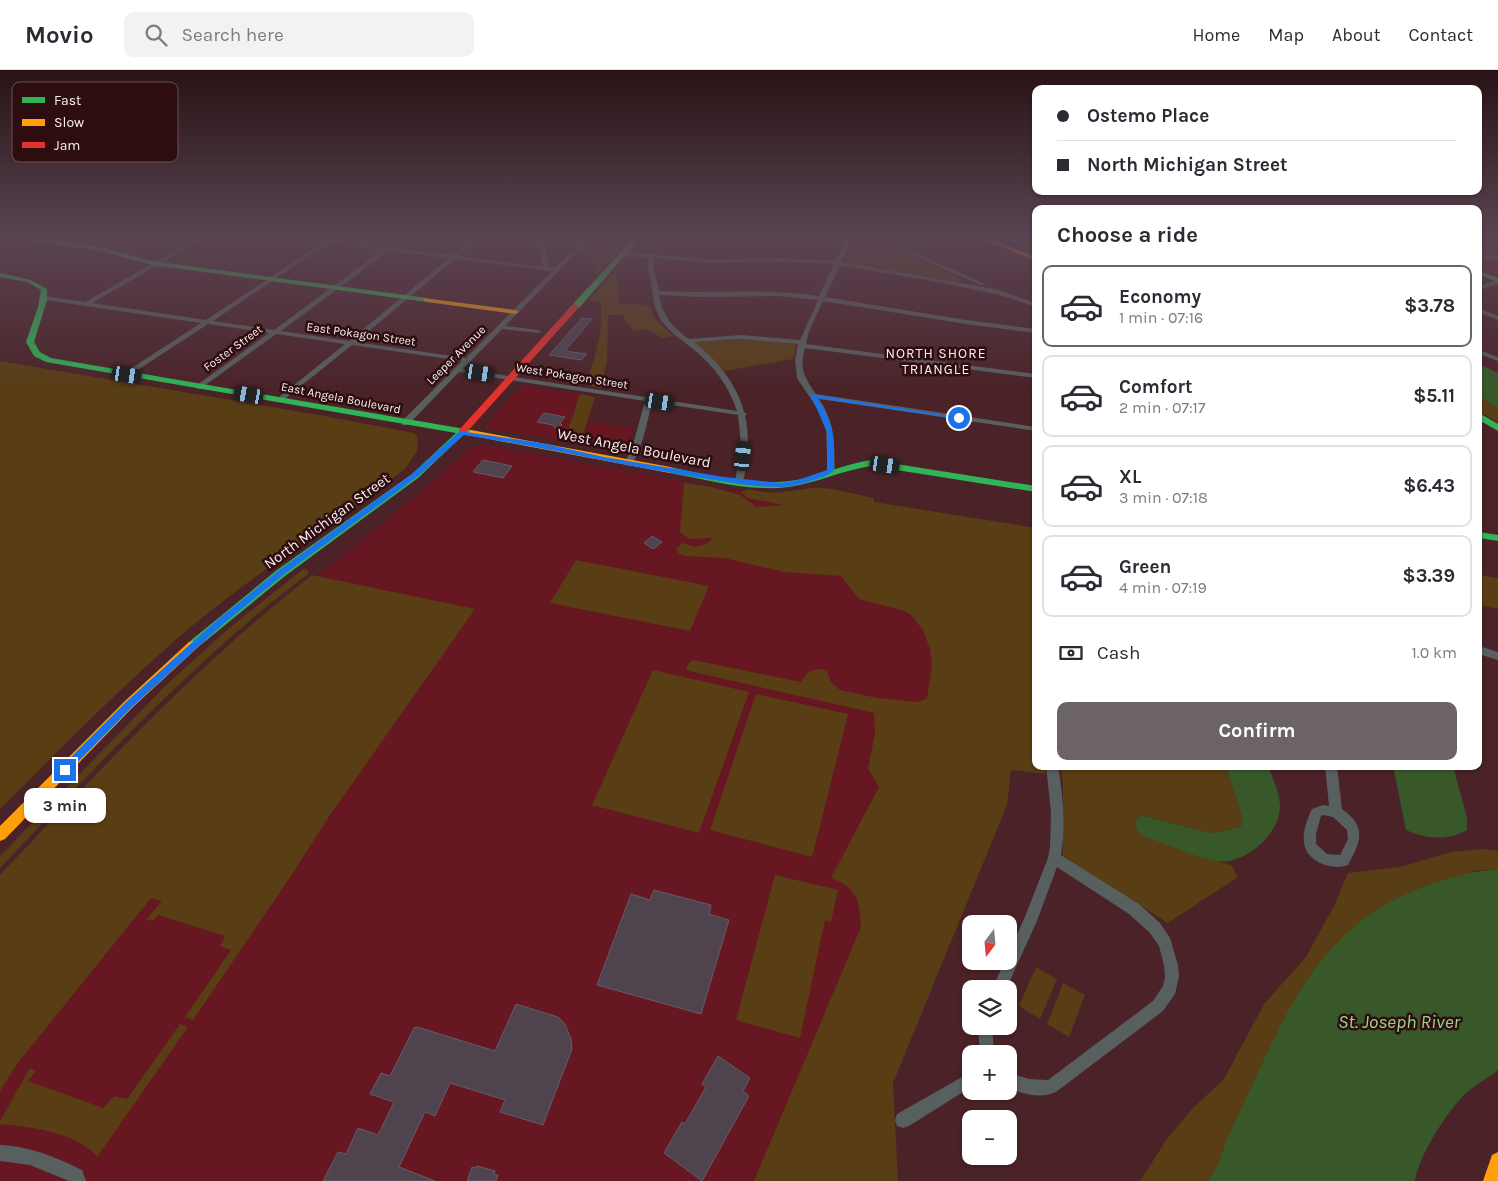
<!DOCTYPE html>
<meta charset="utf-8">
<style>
body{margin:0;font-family:Karla,sans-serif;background:#f2f2f3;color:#2b2b33;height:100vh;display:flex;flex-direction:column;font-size:19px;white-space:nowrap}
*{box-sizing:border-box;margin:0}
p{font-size:16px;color:#7c7c81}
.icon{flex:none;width:28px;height:28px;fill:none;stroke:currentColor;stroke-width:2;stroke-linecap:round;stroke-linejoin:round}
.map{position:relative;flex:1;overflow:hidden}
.drawer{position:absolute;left:1032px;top:135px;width:450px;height:565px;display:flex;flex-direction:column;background:#fff;border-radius:10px;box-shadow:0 1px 4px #0004}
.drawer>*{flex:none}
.guide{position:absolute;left:1032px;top:15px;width:450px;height:110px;border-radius:10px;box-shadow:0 1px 4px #0004;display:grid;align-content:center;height:110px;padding:0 25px;background:#fff}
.needle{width:32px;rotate:196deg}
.fabs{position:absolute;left:962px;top:845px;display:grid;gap:10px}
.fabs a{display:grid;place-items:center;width:55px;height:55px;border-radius:10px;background:#fff;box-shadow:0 1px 4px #0004;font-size:25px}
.end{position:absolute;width:22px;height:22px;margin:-11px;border:6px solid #1a73e8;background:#fff;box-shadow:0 0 0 2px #fff}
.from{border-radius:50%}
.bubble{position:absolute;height:35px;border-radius:10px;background:#fff;box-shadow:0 1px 4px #0004;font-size:16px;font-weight:700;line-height:35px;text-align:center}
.car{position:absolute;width:15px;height:30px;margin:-15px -8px;border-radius:6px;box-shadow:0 0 4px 1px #0007;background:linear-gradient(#222 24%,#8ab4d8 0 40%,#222 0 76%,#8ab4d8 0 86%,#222 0)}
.guide b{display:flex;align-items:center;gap:18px;height:48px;font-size:19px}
.guide b+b{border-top:1px solid #e1e1e2}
.guide i{width:12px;height:12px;background:#2b2b33}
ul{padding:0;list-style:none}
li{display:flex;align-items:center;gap:15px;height:82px;margin:0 10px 8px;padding:0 15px;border:2px solid #e1e1e2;border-radius:10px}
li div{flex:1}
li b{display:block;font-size:19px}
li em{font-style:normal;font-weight:700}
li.on{border-color:#6c6368}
li>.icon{width:45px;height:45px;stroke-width:1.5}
h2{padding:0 25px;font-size:22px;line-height:60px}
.pay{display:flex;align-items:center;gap:12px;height:55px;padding:0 25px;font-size:19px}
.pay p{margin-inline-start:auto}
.action{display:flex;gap:10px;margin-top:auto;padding:10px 25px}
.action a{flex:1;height:58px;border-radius:10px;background:#6c6368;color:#fff;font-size:20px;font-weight:700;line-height:58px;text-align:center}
header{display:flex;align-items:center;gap:30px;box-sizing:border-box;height:70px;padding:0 25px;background:#fff;border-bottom:1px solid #e1e1e2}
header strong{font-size:24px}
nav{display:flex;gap:28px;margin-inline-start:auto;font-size:18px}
.search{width:350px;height:45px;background:#f2f2f3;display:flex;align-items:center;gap:12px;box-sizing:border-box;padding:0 18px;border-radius:10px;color:#7c7c81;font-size:19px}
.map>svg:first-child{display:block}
.built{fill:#661721}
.green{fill:#593d14}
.water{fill:#38582a}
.building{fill:#4f434e;stroke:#655b6a}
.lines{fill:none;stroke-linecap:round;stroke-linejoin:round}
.street{fill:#585f5f;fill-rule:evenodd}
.fast{fill:#30b455;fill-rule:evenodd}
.slow{fill:#ff9f0a;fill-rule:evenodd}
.jam{fill:#e5322d;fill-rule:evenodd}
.route{fill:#1a73e8}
.labels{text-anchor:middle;stroke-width:5;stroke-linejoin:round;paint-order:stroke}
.far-street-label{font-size:12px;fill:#f9efef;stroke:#2d0d0f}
.far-neighbourhood-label{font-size:14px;letter-spacing:1px;fill:#f9efef;stroke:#2d0d0f}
.street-label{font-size:15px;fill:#f9efef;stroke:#2d0d0f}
.near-water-label{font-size:19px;font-style:italic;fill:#99d588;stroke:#2d0d0f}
.key{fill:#2d0d0f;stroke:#6a5152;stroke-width:1}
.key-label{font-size:14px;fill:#f9efef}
</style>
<header>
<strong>Movio</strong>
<div class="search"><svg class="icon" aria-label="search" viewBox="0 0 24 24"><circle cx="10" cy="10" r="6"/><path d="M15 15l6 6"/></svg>Search here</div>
<nav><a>Home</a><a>Map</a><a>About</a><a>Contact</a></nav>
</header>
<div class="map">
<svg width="1498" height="1111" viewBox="0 0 1498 1111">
<rect width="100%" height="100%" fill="#4a2227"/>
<path class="built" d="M1479,189L1498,193V201L1489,204L1479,200Z
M522,315L580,324L564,371L484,358Z
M589,351L633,358L628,382L580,374Z
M485,375L741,422L748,428L1036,481L788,1111H0V806L278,534L332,494L429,415L469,378Z"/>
<path class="green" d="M592,169H597L601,175L620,178L596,206L588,178L585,177Z
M857,169C885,169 896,179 919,190C934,196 948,202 962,209V211L957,212L847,193Z
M616,200L619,234L649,235L654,248L673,266L663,268L646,259L634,261L622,245H608L607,290L601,318L585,315C595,289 604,260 601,232L589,231Z
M754,269L795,274L796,277L793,289L724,301L713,289L691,272Z
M0,291L325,346L414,363L418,368L417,381L405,399C335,452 260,500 192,556C124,613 63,677 0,739Z
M580,324L595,327L580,374L564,371Z
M1479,327L1498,338V353L1479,342Z
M684,413L707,416L740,425L757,437L784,435L747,428L741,422L748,419C776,426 786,421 812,418C826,416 858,425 874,428V432L1036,458V696H1044L1046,704L1011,700L1007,735L893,1013L898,1111H754L861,857C859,829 858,819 831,808L879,717L868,698L875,664L874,643L694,602L688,600L686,597L690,592L694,590L801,612C808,601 813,596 827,601L831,612L840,620L877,628L918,632L927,628L932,596L930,579L923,560L910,544L904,541L859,529L841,506L784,502L724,488L685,486L678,483L676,479L682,473L695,477L708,473L712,468L690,469L680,462Z
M576,490L709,516L690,561L550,533Z
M303,499L308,500V504C194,590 98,695 0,798V786L165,616L228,559Z
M312,505L475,539L328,748L291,806L193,950L185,947L231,880L220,876L225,866L158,845L153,851L146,850L162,831L151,828L17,994L0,1021V805C100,700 198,594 312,505Z
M1479,505L1498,508V539L1479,535Z
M653,600L749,622L699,763L592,735Z
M756,624L848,644L812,787L710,760Z
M1060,696H1226L1242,746L1241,757L1212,763L1143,746V766L1232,796L1238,807L1168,853L1063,786V713Z
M1483,779L1498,781V799L1473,801L1257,1006L1213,1104L1207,1111H1140L1167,1069L1192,1039L1224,1009L1264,934L1306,887L1334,836L1348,803L1400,797L1451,782Z
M775,805L838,820L831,852L825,850L800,968L736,950Z
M1036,897L1057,909L1040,949L1019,936Z
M1063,913L1085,925L1069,967L1047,954Z
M180,954L188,957L97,1087C79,1063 28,1056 0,1054V1051L30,998L36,1001L28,1011L103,1038L114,1026L127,1029Z"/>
<path class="water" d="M1003,169H1036V182Z
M1479,294L1498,303V338L1479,327Z
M1226,696H1268C1273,709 1280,723 1280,737C1280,764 1244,796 1216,791C1193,786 1166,774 1143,766L1137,760L1135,752L1139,747L1143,746L1212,763L1241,757L1242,746Z
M1393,696H1453L1467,748V760C1447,771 1426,769 1406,760Z
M1498,799V1000C1488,1008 1475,1015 1466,1023C1448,1040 1418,1087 1415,1111H1207C1218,1099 1222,1082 1228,1067C1233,1056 1239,1044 1244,1033C1289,936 1322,850 1432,814C1457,806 1472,801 1498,799Z"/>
<path class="building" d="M582,248L592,249L565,281L587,284L581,290L549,285Z
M544,343L565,347L560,353L562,355L555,358L553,355L537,352Z
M483,390L512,396L503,408L473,402Z
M652,466L662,472L653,479L644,473Z
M654,820L711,835L709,844L729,850L701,944L597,915L631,824L650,830Z
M516,934L558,947L565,954L571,969L572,979L543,1055L500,1042L505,1030L450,1013L435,1046L425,1042L399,1097L435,1111H323L338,1082L346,1084L358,1058L378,1065L394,1032L370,1024L381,1003L390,1006L414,958L417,957L495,981Z
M718,986L750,1008L743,1021L749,1026L702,1111L664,1083L682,1052L685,1054L706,1017L702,1014Z
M477,1096L495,1101L494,1104L498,1105L496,1111H467L472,1097L476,1098Z"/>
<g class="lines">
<path class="street" d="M196,169H203L92,233L206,250L322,173L304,169H328L386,177L398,169H404L393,178L453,185L473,169H479L459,186L543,197L537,169H543L549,197L555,198L584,169H590L505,256L538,260L541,262L540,263L502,259L463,299L737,341C729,316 713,295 693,279C681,269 668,262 660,248C654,238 653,226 651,214C649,205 647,197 648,188L623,186L620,184L623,182L710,189L780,188L836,191L846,169H852L841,192L995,219L1036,233V237L1000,225L943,213L840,195L825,227L966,250L1036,259V263L966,254L823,231L809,261L806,274L1036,304V308L805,278C799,298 804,307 816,324L1036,357V361L819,329C836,355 834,372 835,401L834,403H828L826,361L817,338L797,308L795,290L798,274L741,269L694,272C717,290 737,314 744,342L747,344L745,346C750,368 748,390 743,412L739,415L735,412L741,374L738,345L652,332C648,347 641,390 628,396L624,394L632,378L645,331L459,302L408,355H402V351L462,291L352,275L281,332H278V328L345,274L276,264L200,319H197V315L269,263L208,254L127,307L123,305L124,303L201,253L45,230L42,228L45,226L85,232ZM328,173L382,180L274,260L213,251ZM389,181L449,188L349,271L281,261ZM654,188L710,193L780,192L834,194L819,226C768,218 711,224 659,221L654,200ZM455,189L552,201L466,288L356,272ZM659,225L699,227L778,226L818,230L800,270L741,265L689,269C672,257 663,246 659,225Z
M877,169H884L985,214L980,215Z
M1479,184L1498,186V190L1479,188Z
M1498,210V214L1479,220V216Z
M1479,238L1498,246V250L1479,242Z
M1479,280L1498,287V291L1479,284Z
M1479,576L1498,582V590L1479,584Z
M1046,696H1058C1063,726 1066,755 1061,785L1139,834L1160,853L1170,868L1178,895L1179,907L1175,924L1163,941L1056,1022C1041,1029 1024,1024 1009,1018V1003L1029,1009L1048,1010L1153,931L1163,916L1165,907L1164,895L1159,876L1150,863L1129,844L1057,797L1037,851L1006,919H992L1005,891H1009V882L1024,849L1048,788L1050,777L1051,742Z
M1325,696H1337L1342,739C1367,757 1361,771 1348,795C1341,798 1333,797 1325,795C1297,785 1301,762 1312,739L1323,735L1329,736ZM1323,745L1333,747L1347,760L1348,769L1340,785L1327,784L1316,774V764L1321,746Z
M978,956H992L994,984H980Z
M971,1002V1017L909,1056L903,1058L897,1056L895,1050L897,1044Z
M0,1075C29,1076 56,1087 82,1100L86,1111H69L30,1095L0,1091Z"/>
<path class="fast" d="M27,169H43L97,176L152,191L427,228L431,230L427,232L152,195L97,180L30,171Z
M633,169H639L579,238H573V234Z
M1479,201L1498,208V212L1479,205Z
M0,203L31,210L47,219V230L34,272L40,282L51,288L471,360L475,363L471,366L464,364L418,408L285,506L197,578H189L187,575L189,572L277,500L412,404L456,363L46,292L34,286L26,272L38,237L41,220L27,212L0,207Z
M1479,343L1498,354V361L1479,350Z
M871,390L1036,416V422L871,396C843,400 817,413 789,417C749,422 709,410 670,403L665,400L670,397C709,405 749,416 789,411C817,408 843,394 871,390Z
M1479,462L1498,465V471L1479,468Z"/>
<path class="slow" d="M983,169H991L1036,187V191Z
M424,228L515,240L519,242L515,244L427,232L423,230Z
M471,360L670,397L675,400L670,403L468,365L467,363Z
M193,571L197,572L199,575L197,578L133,637L5,769L0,771V756L125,631L189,572Z
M1498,1082V1111H1483L1492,1085Z"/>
<path class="jam" d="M573,234L580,236L465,364H459V360Z"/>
</g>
<linearGradient id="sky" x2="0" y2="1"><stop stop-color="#291315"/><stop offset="0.52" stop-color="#5a4452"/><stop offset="1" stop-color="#5a4452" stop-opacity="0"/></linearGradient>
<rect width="1498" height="324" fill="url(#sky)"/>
<path class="route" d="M810,324L962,348L959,349L817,328C836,357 834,368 834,401C823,409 793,417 780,417C746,417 711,409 678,404C606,392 536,376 464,365L417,407L283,505L222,555L132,637L68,702H61V697L126,632L216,551L278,501L412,404L460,361L541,373L604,387L724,407L781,413L798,410L827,400V361Z"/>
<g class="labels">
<g class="far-street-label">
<text transform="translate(361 264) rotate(8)" y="4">East Pokagon Street</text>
<text transform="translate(233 278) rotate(-36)" y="4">Foster Street</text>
<text transform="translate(456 285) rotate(-45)" y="4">Leeper Avenue</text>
<text transform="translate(572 306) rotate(9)" y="4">West Pokagon Street</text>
<text transform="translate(341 328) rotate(11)" y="4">East Angela Boulevard</text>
</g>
<g class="far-neighbourhood-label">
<text x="936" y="288">NORTH SHORE<tspan x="936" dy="16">TRIANGLE</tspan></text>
</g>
<g class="street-label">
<text transform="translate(634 378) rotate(11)" y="5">West Angela Boulevard</text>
<text transform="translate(327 451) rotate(-36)" y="5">North Michigan Street</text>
</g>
<g class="near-water-label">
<text x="1399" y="958">St. Joseph River</text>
</g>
</g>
<rect x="12" y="12" width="166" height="80" rx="8" class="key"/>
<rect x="22" y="27" width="23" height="6" fill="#30b455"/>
<rect x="22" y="49" width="23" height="7" fill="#ff9f0a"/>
<rect x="22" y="72" width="23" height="6" fill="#e5322d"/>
<g class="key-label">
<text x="54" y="35">Fast</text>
<text x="54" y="57">Slow</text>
<text x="54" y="80">Jam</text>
</g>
</svg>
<div class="fabs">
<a><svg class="needle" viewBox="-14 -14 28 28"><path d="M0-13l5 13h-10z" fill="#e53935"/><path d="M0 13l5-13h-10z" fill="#7c7c81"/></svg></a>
<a><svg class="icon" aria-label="layers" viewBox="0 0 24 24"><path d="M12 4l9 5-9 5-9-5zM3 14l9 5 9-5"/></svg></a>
<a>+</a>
<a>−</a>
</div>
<i class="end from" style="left:959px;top:348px"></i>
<i class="end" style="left:65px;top:700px"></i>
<div class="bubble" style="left:24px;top:718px;width:82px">3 min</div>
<i class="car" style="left:480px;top:303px;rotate:99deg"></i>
<i class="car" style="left:127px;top:305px;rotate:99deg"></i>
<i class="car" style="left:249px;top:325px;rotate:280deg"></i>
<i class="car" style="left:660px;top:332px;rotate:99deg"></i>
<i class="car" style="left:743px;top:386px;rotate:6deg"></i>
<i class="car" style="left:885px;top:395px;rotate:99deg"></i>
<div class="guide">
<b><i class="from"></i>Ostemo Place</b>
<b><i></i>North Michigan Street</b>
</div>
<section class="drawer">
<h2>Choose a ride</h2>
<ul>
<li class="on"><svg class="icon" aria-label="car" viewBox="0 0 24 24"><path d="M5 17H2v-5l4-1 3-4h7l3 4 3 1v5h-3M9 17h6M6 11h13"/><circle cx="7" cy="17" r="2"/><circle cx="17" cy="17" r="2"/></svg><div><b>Economy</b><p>1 min · 07:16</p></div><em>$3.78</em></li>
<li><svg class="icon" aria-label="car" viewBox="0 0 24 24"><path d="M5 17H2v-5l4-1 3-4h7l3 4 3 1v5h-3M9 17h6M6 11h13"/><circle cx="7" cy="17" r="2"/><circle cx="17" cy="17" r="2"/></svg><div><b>Comfort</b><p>2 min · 07:17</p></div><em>$5.11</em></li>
<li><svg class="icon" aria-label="car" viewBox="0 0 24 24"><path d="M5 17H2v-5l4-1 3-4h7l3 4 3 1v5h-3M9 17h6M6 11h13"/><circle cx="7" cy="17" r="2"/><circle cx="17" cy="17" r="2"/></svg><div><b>XL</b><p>3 min · 07:18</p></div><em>$6.43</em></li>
<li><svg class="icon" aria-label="car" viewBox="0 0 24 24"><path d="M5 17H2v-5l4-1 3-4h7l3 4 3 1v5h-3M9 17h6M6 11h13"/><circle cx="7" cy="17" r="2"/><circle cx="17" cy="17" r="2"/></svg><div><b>Green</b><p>4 min · 07:19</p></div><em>$3.39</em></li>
</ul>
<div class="pay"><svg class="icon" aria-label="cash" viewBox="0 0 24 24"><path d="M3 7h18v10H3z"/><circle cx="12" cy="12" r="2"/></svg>Cash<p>1.0 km</p></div>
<div class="action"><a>Confirm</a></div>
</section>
</div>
